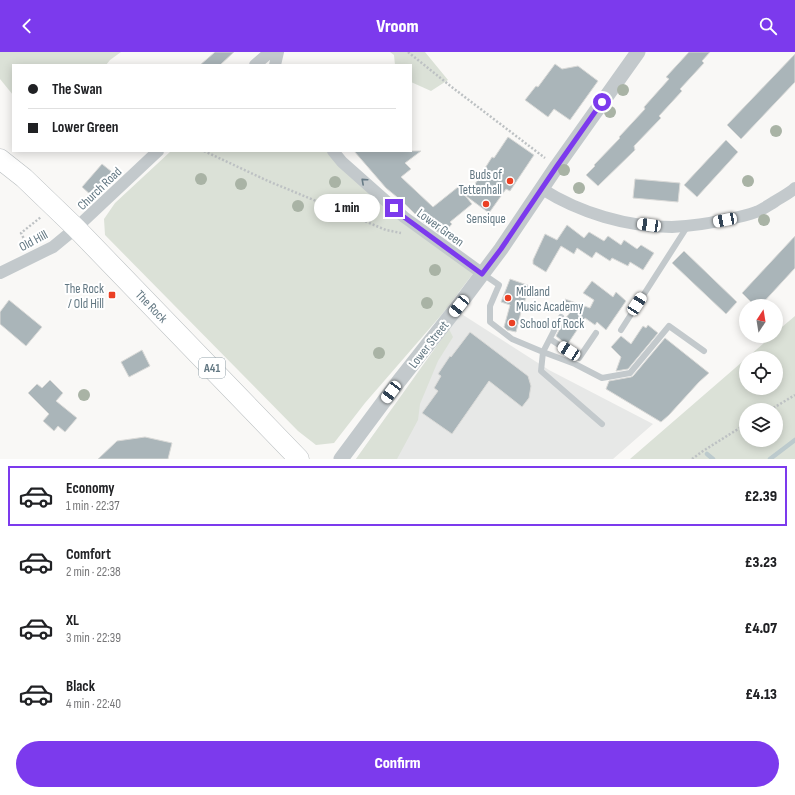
<!DOCTYPE html>
<meta charset="utf-8">
<style>
body{margin:0;font-family:"Sofia Sans Condensed",sans-serif;background:#f6f6f6;color:#202124;height:100vh;display:flex;flex-direction:column;font-size:15px;white-space:nowrap}
*{box-sizing:border-box;margin:0}
p{font-size:13px;color:#757577}
.icon{flex:none;width:22px;height:22px;fill:none;stroke:currentColor;stroke-width:2;stroke-linecap:round;stroke-linejoin:round}
.map{position:relative;height:407px;overflow:hidden}
.drawer{display:flex;flex-direction:column;background:#fff;flex:1}
.drawer>*{flex:none}
.banner{position:absolute;left:12px;top:12px;width:400px;height:88px;border-radius:0px;box-shadow:0 2px 10px #0003;display:grid;align-content:center;height:88px;padding:0 16px;background:#fff}
.needle{width:26px;rotate:12deg}
.buttons{position:absolute;left:739px;top:247px;display:grid;gap:8px}
.buttons a{display:grid;place-items:center;width:44px;height:44px;border-radius:50%;background:#fff;box-shadow:0 2px 10px #0003;font-size:20px}
.end{position:absolute;width:18px;height:18px;margin:-9px;border:5px solid #7c3aed;background:#fff;box-shadow:0 0 0 2px #fff}
.from{border-radius:50%}
.bubble{position:absolute;height:28px;border-radius:14px;background:#fff;box-shadow:0 2px 10px #0003;font-size:13px;font-weight:800;line-height:28px;text-align:center}
.car{position:absolute;width:12px;height:24px;margin:-12px -6px;border-radius:5px;box-shadow:0 0 3px 1px #0007;background:linear-gradient(#fff 24%,#345 0 40%,#fff 0 76%,#345 0 86%,#fff 0)}
.banner b{display:flex;align-items:center;gap:14px;height:38px;font-size:15px}
.banner b+b{border-top:1px solid #e0e0e0}
.banner i{width:10px;height:10px;background:#202124}
ul{padding:7px 0 0;list-style:none}
li{display:flex;align-items:center;gap:12px;height:60px;margin:0 8px 6px;padding:0 8px;border:2px solid transparent;border-radius:0px}
li div{flex:1}
li b{display:block;font-size:15px}
li em{font-style:normal;font-weight:800}
li.on{border-color:#7c3aed}
li>.icon{width:36px;height:36px;stroke-width:1.5}
.cta{display:flex;gap:8px;margin-top:auto;padding:8px 16px}
.cta a{flex:1;height:46px;border-radius:24px;background:#7c3aed;color:#fff;font-size:16px;font-weight:800;line-height:46px;text-align:center}
header{display:flex;justify-content:space-between;align-items:center;height:52px;padding:0 16px;background:#7c3aed;color:#fff;font-size:18px;font-weight:800}
.map>svg:first-child{display:block}
.built{fill:#e7e8e7}
.green{fill:#dbe1d7;fill-rule:evenodd}
.lines{fill:none;stroke-linecap:round;stroke-linejoin:round}
.stream{stroke:#bccacd;stroke-width:4.5}
.building{fill:#aab5b9;stroke:#dadad8}
.trunk-casing{stroke:#b8bdbf;stroke-width:21}
.path{stroke:#bdc1c3;stroke-width:2.5;stroke-dasharray:2 2;stroke-linecap:butt}
.service{stroke:#c3c9cc;stroke-width:6}
.minor{stroke:#c3c9cc;stroke-width:12}
.tertiary{stroke:#c3c9cc;stroke-width:15}
.trunk{stroke:#fff;stroke-width:20}
.tree{fill:#a9b3a5}
.oneway{stroke:#677b86}
.route{stroke:#7c3aed;stroke-width:5}
.poi-dot{fill:#eb4024;stroke:#fff;stroke-width:1.5}
.labels{text-anchor:middle;stroke-width:4;stroke-linejoin:round;paint-order:stroke}
.shield{fill:#fff;stroke:#91a0a8;stroke-width:1}
.shield-label{font-size:12px;font-weight:bold;fill:#627782}
.poi-label{font-size:13px;fill:#627782;stroke:#fff;text-anchor:end}
.street-label{font-size:13px;fill:#627782;stroke:#fff}
</style>
<header><svg class="icon" aria-label="back" viewBox="0 0 24 24"><path d="M15 5l-7 7 7 7"/></svg>Vroom<svg class="icon" aria-label="search" viewBox="0 0 24 24"><circle cx="10" cy="10" r="6"/><path d="M15 15l6 6"/></svg></header>
<div class="map">
<svg width="795" height="407" viewBox="0 0 795 407">
<rect width="100%" height="100%" fill="#f9f8f6"/>
<path class="built" d="M460,261L549,318L653,372L613,407H356Z"/>
<path class="green" d="M0,0H121L110,8L106,13H13V43L0,27Z
M390,0H425L448,28L431,39L411,30V13H395L394,3Z
M171,99H327L343,116L475,219L443,261L365,351L334,391L316,393L298,379L105,183L104,167L115,151Z
M795,264V407H630L772,284H776V280ZM746,306H776V336H746ZM746,358H776V388H746Z
M449,277L453,285L438,309L420,352L418,368L397,407H356Z"/>
<g class="lines">
<path class="stream" d="M707,402L713,407
M770,407L795,388"/>
</g>
<path class="building" d="M215,0H234L220,13H200Z
M689,0H710L702,9L704,11L680,37L682,39L659,64L661,66L634,94L635,98L598,134L586,123L595,114L594,113L620,86L619,85L645,57L644,55L669,27L666,25Z
M795,2V30L741,87L727,73Z
M555,12L562,17L578,14L598,29L570,68L554,57L548,65L525,48L536,34L538,35Z
M508,85L534,103L510,139L506,137L489,161L466,144L483,121H482L492,105L494,106Z
M726,88L738,100L697,145L684,133Z
M354,99H421L405,111L411,117L401,125L433,155L458,135L472,152L450,170L452,172L442,183L422,169L403,150L386,136Z
M102,112L112,120L92,144L82,135Z
M635,127L680,131L678,150L633,146Z
M567,173L584,186L589,180L604,189L608,184L621,193L624,188L637,197L641,193L654,201L643,218L630,210L628,214L612,206L610,209L596,200L592,206L577,196L574,202L561,194L546,220L533,212V208L545,182L557,188Z
M795,184V216L760,254H755L742,241Z
M684,199L737,250L726,262L672,211Z
M510,227L530,234L521,260L516,280L507,278L504,275L510,253L501,250Z
M592,229L613,245L616,240L626,249L606,278L597,270L595,273L585,266L567,293L556,284L565,267L572,258L562,252L565,247L590,256L594,248L583,241Z
M9,248L42,275L26,294L0,272V260Z
M648,273L658,281L628,317L616,319L621,305L611,295L621,284L631,292L643,274L646,276Z
M470,280L528,324L531,334L529,346L522,355L489,329L452,382L422,361L438,339L434,336L441,324L438,322L450,304L451,305Z
M665,286L709,321L699,330L669,363L661,370L606,337L609,329L631,325L633,324Z
M142,298L150,314L129,325L121,310Z
M50,328L63,341L56,349L77,366L65,380L58,374L54,379L43,369L49,362L28,341L37,332L42,336Z
M145,385L172,391L168,407H98L117,389Z"/>
<g class="lines">
<g class="trunk-casing">
<path id="trunk" d="M0,107L24,126L76,176L299,407"/>
</g>
<path class="path" d="M408,0L453,36L545,106
M204,99L268,129L386,178L401,181
M27,193L21,181L41,165
M770,358L795,343
M692,407L703,399L746,372"/>
<path class="service" d="M483,222L499,233L490,254V270L512,287L543,300L575,312L602,326L630,321L669,274L704,299
M561,265L543,300L541,319L602,372
M621,278L687,175
M550,287L579,306L596,281"/>
<path class="minor" d="M255,13L270,0
M275,13L278,0
M333,99L342,110L404,165L483,222
M542,137C580,161 627,175 672,175C689,174 707,172 723,168C734,166 746,164 756,160C762,158 769,153 774,150C781,145 789,142 795,136
M0,221L53,195L76,176L158,99"/>
<path class="tertiary" d="M341,407L399,329L459,253L501,197L557,114L638,0"/>
<use href="#trunk" class="trunk"/>
</g>
<g class="tree">
<circle cx="623" cy="38" r="6"/>
<circle cx="610" cy="60" r="6"/>
<circle cx="776" cy="79" r="6"/>
<circle cx="564" cy="118" r="6"/>
<circle cx="201" cy="127" r="6"/>
<circle cx="748" cy="129" r="6"/>
<circle cx="335" cy="130" r="6"/>
<circle cx="241" cy="132" r="6"/>
<circle cx="579" cy="136" r="6"/>
<circle cx="298" cy="154" r="6"/>
<circle cx="764" cy="168" r="6"/>
<circle cx="435" cy="218" r="6"/>
<circle cx="427" cy="251" r="6"/>
<circle cx="379" cy="301" r="6"/>
<circle cx="84" cy="343" r="6"/>
</g>
<defs><path id="oneway-chevron" d="M-2-3.5L2.5 0L-2 3.5" fill="none" stroke-width="1.6" stroke-linecap="round" stroke-linejoin="round"/></defs>
<use class="oneway" href="#oneway-chevron" transform="translate(364 129) rotate(-138)"/>
<g class="lines">
<path class="route" d="M394,156L404,165L482,222L501,197L557,114L602,50"/>
</g>
<g class="poi-dot">
<circle cx="510" cy="129" r="4"/>
<circle cx="486" cy="152" r="4"/>
<rect x="108" y="239" width="8" height="8" rx="2"/>
<circle cx="508" cy="246" r="4"/>
<circle cx="512" cy="271" r="4"/>
</g>
<g class="labels">
<rect class="shield" x="199" y="306" width="26" height="20" rx="3"/>
<g class="shield-label">
<text x="212" y="320">A41</text>
</g>
<g class="poi-label">
<text x="502" y="127">Buds of<tspan x="502" dy="15">Tettenhall</tspan></text>
<text x="486" y="171" text-anchor="middle">Sensique</text>
<text x="104" y="241">The Rock<tspan x="104" dy="15">/ Old Hill</tspan></text>
<text x="516" y="244" text-anchor="start">Midland<tspan x="516" dy="15">Music Academy</tspan></text>
<text x="520" y="276" text-anchor="start">School of Rock</text>
</g>
<g class="street-label">
<text transform="translate(99 136) rotate(-44)" y="5">Church Road</text>
<text transform="translate(441 175) rotate(36)" y="5">Lower Green</text>
<text transform="translate(33 188) rotate(-28)" y="5">Old Hill</text>
<text transform="translate(152 254) rotate(46)" y="5">The Rock</text>
<text transform="translate(428 292) rotate(-52)" y="5">Lower Street</text>
</g>
</g>
</svg>
<div class="buttons">
<a><svg class="needle" viewBox="-14 -14 28 28"><path d="M0-13l5 13h-10z" fill="#e53935"/><path d="M0 13l5-13h-10z" fill="#757577"/></svg></a>
<a><svg class="icon" aria-label="locate" viewBox="0 0 24 24"><circle cx="12" cy="12" r="6"/><path d="M12 2v4M12 18v4M2 12h4M18 12h4"/></svg></a>
<a><svg class="icon" aria-label="layers" viewBox="0 0 24 24"><path d="M12 4l9 5-9 5-9-5zM3 14l9 5 9-5"/></svg></a>
</div>
<i class="end from" style="left:602px;top:50px"></i>
<i class="end" style="left:394px;top:156px"></i>
<div class="bubble" style="left:314px;top:142px;width:66px">1 min</div>
<i class="car" style="left:725px;top:168px;rotate:259deg"></i>
<i class="car" style="left:649px;top:173px;rotate:278deg"></i>
<i class="car" style="left:637px;top:252px;rotate:33deg"></i>
<i class="car" style="left:459px;top:254px;rotate:219deg"></i>
<i class="car" style="left:569px;top:299px;rotate:303deg"></i>
<i class="car" style="left:391px;top:340px;rotate:217deg"></i>
<div class="banner">
<b><i class="from"></i>The Swan</b>
<b><i></i>Lower Green</b>
</div>
</div>
<section class="drawer">
<ul>
<li class="on"><svg class="icon" aria-label="car" viewBox="0 0 24 24"><path d="M5 17H2v-5l4-1 3-4h7l3 4 3 1v5h-3M9 17h6M6 11h13"/><circle cx="7" cy="17" r="2"/><circle cx="17" cy="17" r="2"/></svg><div><b>Economy</b><p>1 min · 22:37</p></div><em>£2.39</em></li>
<li><svg class="icon" aria-label="car" viewBox="0 0 24 24"><path d="M5 17H2v-5l4-1 3-4h7l3 4 3 1v5h-3M9 17h6M6 11h13"/><circle cx="7" cy="17" r="2"/><circle cx="17" cy="17" r="2"/></svg><div><b>Comfort</b><p>2 min · 22:38</p></div><em>£3.23</em></li>
<li><svg class="icon" aria-label="car" viewBox="0 0 24 24"><path d="M5 17H2v-5l4-1 3-4h7l3 4 3 1v5h-3M9 17h6M6 11h13"/><circle cx="7" cy="17" r="2"/><circle cx="17" cy="17" r="2"/></svg><div><b>XL</b><p>3 min · 22:39</p></div><em>£4.07</em></li>
<li><svg class="icon" aria-label="car" viewBox="0 0 24 24"><path d="M5 17H2v-5l4-1 3-4h7l3 4 3 1v5h-3M9 17h6M6 11h13"/><circle cx="7" cy="17" r="2"/><circle cx="17" cy="17" r="2"/></svg><div><b>Black</b><p>4 min · 22:40</p></div><em>£4.13</em></li>
</ul>
<div class="cta"><a>Confirm</a></div>
</section>
